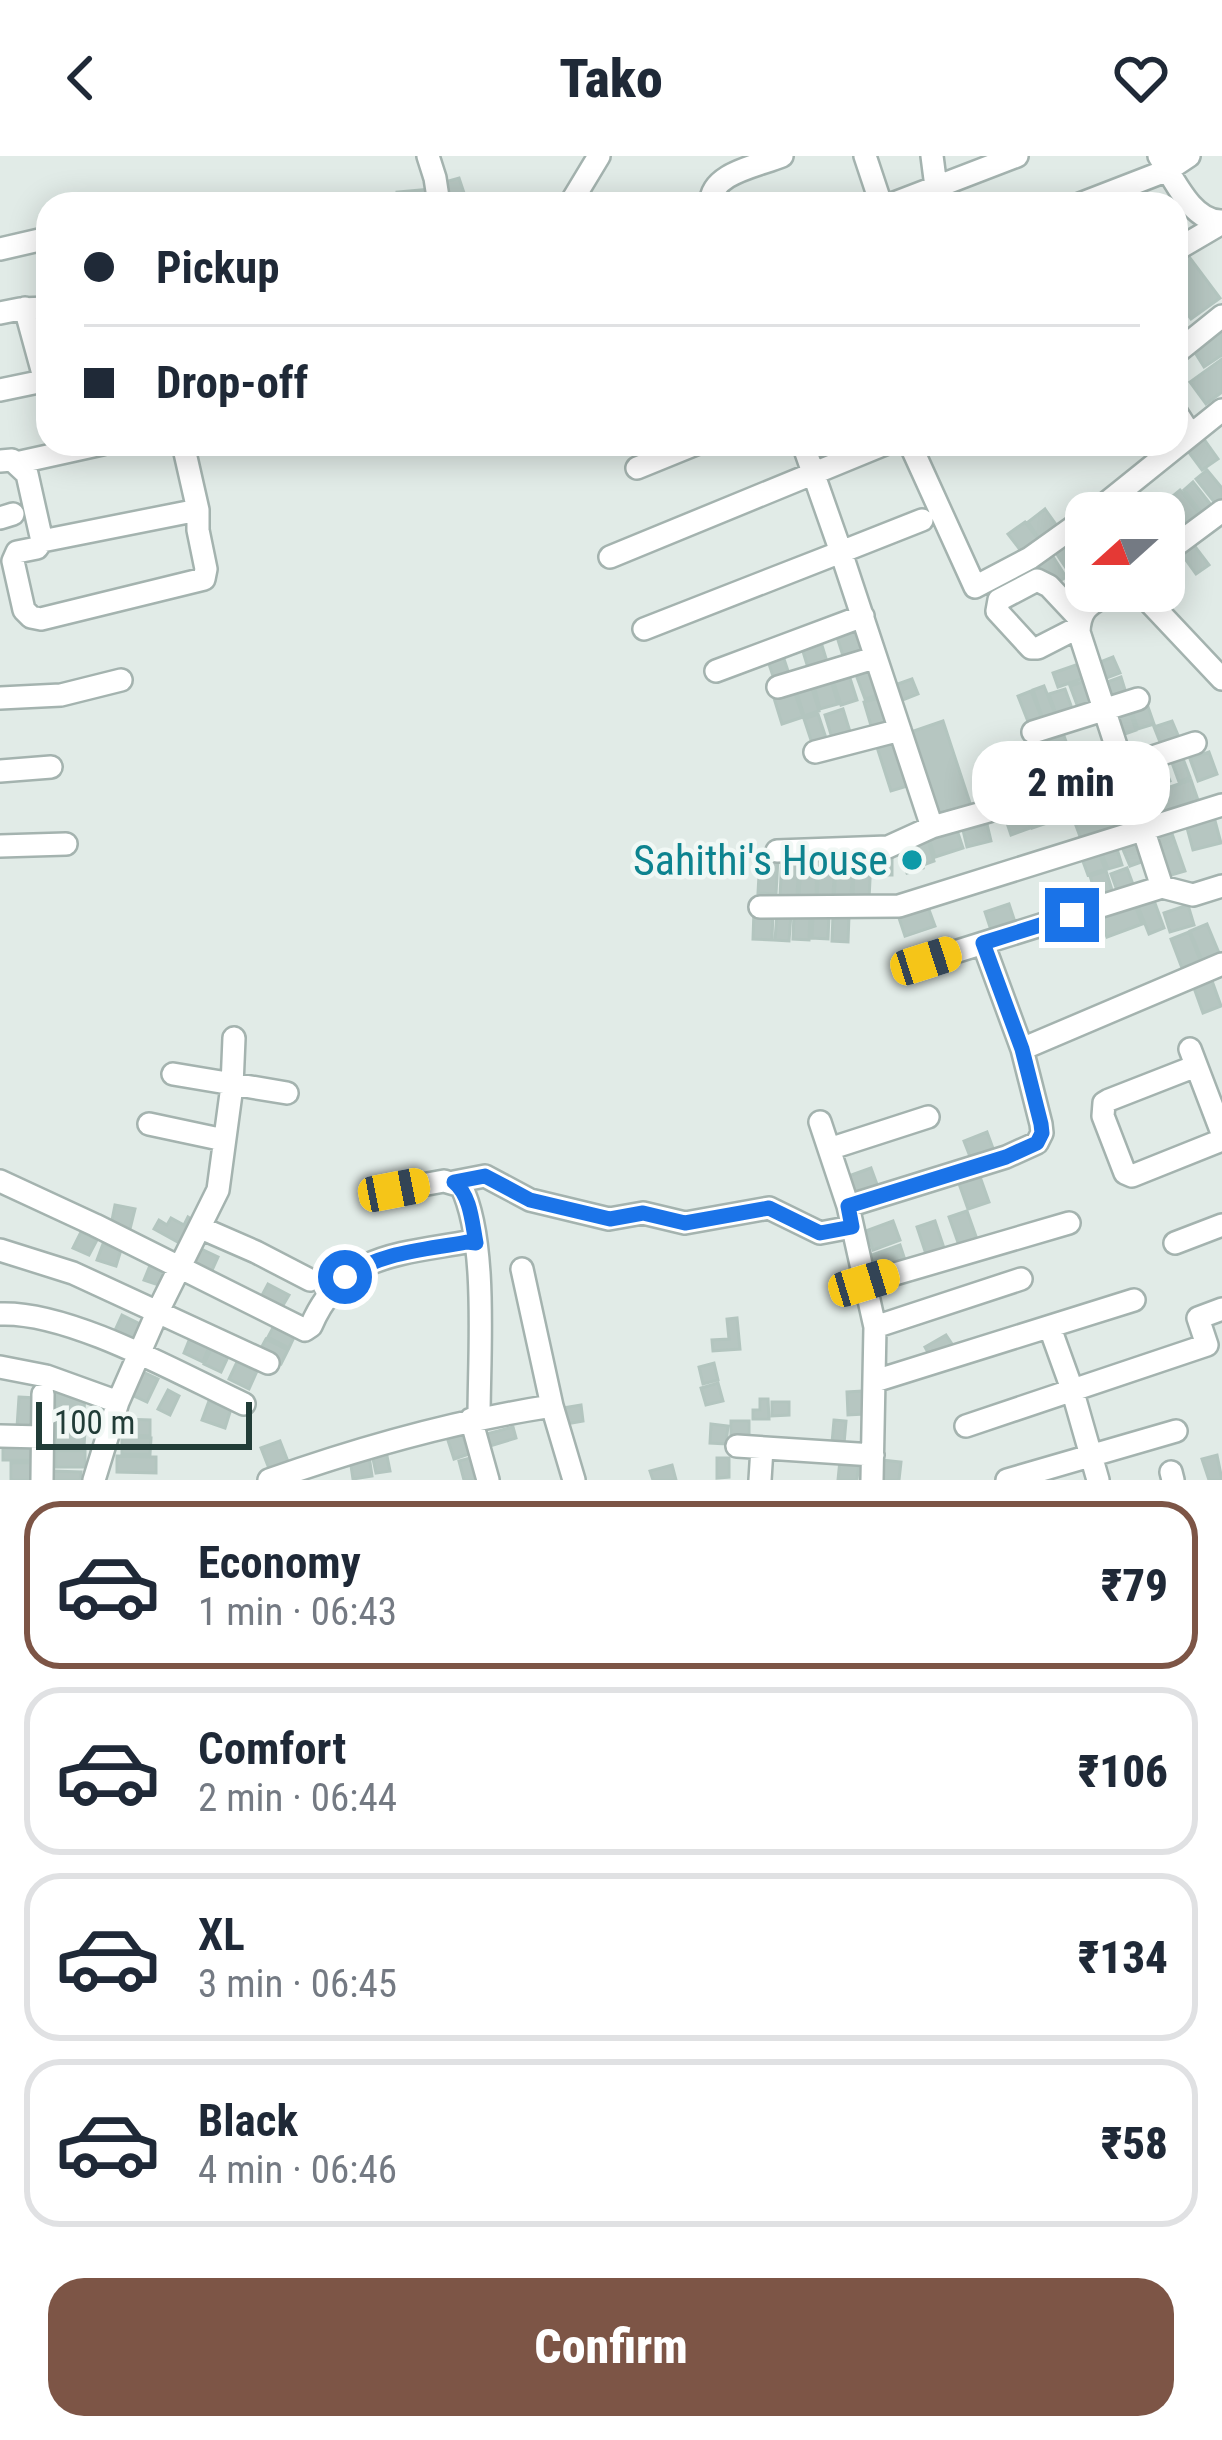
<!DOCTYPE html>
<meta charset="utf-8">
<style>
body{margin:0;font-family:"Roboto Condensed",sans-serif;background:#f6f6f7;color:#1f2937;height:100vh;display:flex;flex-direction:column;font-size:45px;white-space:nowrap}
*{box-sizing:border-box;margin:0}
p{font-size:39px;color:#747a83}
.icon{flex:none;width:66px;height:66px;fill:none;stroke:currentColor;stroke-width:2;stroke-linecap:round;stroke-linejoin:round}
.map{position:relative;height:1324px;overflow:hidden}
.sheet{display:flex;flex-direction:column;background:#fff;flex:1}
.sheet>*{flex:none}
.hud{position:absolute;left:36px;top:36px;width:1152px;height:264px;border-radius:36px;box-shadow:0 6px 30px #0003;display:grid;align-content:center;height:264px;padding:0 48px;background:#fff}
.needle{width:78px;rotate:249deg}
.tools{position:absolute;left:1065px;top:336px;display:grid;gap:24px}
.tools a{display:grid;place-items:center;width:120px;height:120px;border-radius:24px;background:#fff;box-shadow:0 6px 30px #0003;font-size:60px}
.scale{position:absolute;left:36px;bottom:30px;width:216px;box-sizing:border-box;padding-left:12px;border:6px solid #213c37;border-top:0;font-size:33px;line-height:42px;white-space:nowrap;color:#213c37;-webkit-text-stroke:9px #f1f8f5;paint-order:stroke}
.end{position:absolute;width:54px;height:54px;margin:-27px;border:15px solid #1a73e8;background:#fff;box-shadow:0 0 0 6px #fff}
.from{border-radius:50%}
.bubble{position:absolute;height:84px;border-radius:36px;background:#fff;box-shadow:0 6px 30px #0003;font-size:39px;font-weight:800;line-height:84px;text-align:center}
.car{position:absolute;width:36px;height:72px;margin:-36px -18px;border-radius:15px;box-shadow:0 0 9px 3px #0007;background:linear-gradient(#f5c518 24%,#345 0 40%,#f5c518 0 76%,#345 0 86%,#f5c518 0)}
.hud b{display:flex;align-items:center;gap:42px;height:114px;font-size:45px}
.hud b+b{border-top:3px solid #e0e1e3}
.hud i{width:30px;height:30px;background:#1f2937}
ul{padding:21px 0 0;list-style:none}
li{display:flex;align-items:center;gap:36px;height:168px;margin:0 24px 18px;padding:0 24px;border:6px solid #e0e1e3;border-radius:36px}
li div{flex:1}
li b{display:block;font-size:45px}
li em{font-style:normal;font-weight:800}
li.on{border-color:#7d5546}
li>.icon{width:108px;height:108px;stroke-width:1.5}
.primary-button{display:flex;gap:24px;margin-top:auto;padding:24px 48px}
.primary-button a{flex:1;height:138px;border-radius:36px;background:#7d5546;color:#fff;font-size:48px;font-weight:800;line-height:138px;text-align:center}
header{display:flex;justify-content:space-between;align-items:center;height:156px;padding:0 48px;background:#fff;font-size:54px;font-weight:800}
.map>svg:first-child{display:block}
.building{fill:#b6c6c1;stroke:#b3c5bf;stroke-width:3}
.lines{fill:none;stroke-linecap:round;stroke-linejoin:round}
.minor-casing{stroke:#a4b3af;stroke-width:26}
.minor{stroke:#fff;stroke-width:21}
.route{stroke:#1a73e8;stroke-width:15}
.culture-dot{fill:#0f9aa8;stroke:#f1f8f5;stroke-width:4.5}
.labels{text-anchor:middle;stroke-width:9;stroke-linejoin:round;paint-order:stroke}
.culture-label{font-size:42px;fill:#0d838f;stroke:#f1f8f5;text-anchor:end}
</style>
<header><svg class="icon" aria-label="back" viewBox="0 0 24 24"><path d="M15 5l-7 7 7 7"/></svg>Tako<svg class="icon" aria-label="heart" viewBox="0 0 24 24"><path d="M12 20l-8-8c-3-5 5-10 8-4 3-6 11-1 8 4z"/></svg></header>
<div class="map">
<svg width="1222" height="1324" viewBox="0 0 1222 1324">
<rect width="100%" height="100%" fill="#e1ebe7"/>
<path class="building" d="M459,22L466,43L445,48L438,28Z
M430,33L432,48H398L397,36Z
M1187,98L1220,142L1191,163L1176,143V106Z
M1217,168L1222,176V199L1204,211L1189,187Z
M1222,203V236L1206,248L1190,226Z
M1201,279L1218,303L1202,314L1185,291Z
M1207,314L1222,332V342L1215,347L1196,323Z
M1193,326L1211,349L1201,356L1184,334Z
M1180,334L1199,357L1186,367L1168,344Z
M1142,339L1155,357H1133L1128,349Z
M1167,347L1184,369L1174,377L1164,364V357L1157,355Z
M1045,353L1057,370L1039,383L1028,366Z
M1025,366L1038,383L1021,395L1008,378Z
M1070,387L1084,409L1070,418L1056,397Z
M1193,388L1209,409L1196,418L1181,397Z
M1052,399L1066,421L1052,430L1038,408Z
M1086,410V435H1090L1082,440L1070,420Z
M858,474L866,499L845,506L837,481Z
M820,483L828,509L809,515L801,489Z
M782,497L790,521L775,526L767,502Z
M1113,501L1120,517L1101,524L1095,508Z
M1079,508L1084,522L1058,531L1053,517Z
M872,511L881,538L865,543L855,516Z
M848,516L857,544L841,549L832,521Z
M830,521L838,548L820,553L813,526Z
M1121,521L1126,537L1107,543L1102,528Z
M912,523L918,538L900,545L895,529Z
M1085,525L1094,548L1079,554L1070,530Z
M811,529L819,555L804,560L796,534Z
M1044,530L1055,558L1043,563L1033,534Z
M793,532L803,561L782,568L773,539Z
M1065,533L1073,555L1057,561L1049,538Z
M1031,535L1042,563L1029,568L1018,540Z
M882,541L890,568L872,573L864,546Z
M1147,548L1154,568L1138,573L1131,553Z
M843,553L851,579L833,585L825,559Z
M1129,554L1136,574L1119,580L1112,560Z
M818,558L827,585L813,590L804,563Z
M943,565L971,650L939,660L911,576Z
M1172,565L1180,584L1162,591L1154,571Z
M1063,577L1070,597L1055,601L1049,581Z
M898,581L914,628L891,635L876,588Z
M1103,588L1110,608L1081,618L1074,598Z
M1209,596L1217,618L1198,625L1190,603Z
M1182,600L1190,621L1179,626L1171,604Z
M1069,601L1076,619L1049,628L1042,610Z
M1162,606L1170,625L1152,632L1145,613Z
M1116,622L1131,666L1081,683L1065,640Z
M1147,622L1156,651L1143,655L1134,626Z
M1191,624L1198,644L1165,655L1158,635Z
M1059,641L1066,662L1052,667L1045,646Z
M1044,647L1050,666L1032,672L1026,653Z
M1024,651L1030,672L1011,679L1004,658Z
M1214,661L1221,687L1193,694L1186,668Z
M987,668L991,685L967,691L963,674Z
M1170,672L1185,715L1168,720L1154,678Z
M957,674L963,692L935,701L929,683Z
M928,684L934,705L923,709L916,687Z
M1137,685L1144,705L1130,710L1122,691Z
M916,690L923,712L907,717L900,695Z
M1116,690L1122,709L1108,713L1101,695Z
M1098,694L1105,713L1088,719L1081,700Z
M873,699H892V719H873Z
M760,701L778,702L776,738L758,737Z
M782,701L799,703L797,741L780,740Z
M801,701L817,702L816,741H799Z
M820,701L835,703L833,741L817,740Z
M837,702L853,704L851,742L834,741Z
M854,703L871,704L869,743L853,742Z
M1127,712L1134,731L1118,737L1111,718Z
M1106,715L1113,737L1097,742L1090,720Z
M1152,739L1164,772L1149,778L1136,745Z
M1009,748L1016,769L992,777L985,756Z
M1135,749L1142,768L1107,781L1103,771L1089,776L1084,761Z
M1188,749L1194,769L1170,776L1164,757Z
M928,751L935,770L905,780L897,756Z
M754,754L773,755L772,784L753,783Z
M777,757L791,758L789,785L775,784Z
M794,757L810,758L809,784L793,783Z
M813,758L829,759L828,783L812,782Z
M833,759L849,760L848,786L832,785Z
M1207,768L1219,797L1202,804L1190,775Z
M1189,776L1200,804L1182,812L1171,783Z
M1211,822L1221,850L1203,857L1193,829Z
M987,976L994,995L971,1003L964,985Z
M871,1012L878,1031L853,1040L846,1021Z
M978,1015L989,1046L968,1053L957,1022Z
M115,1049L135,1053L130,1073L111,1069Z
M967,1055L978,1086L960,1092L949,1061Z
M188,1061L196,1066L183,1089L154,1073L159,1064L167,1069L171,1062L184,1069Z
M893,1065L900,1084L873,1094L866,1075Z
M935,1065L945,1095L927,1101L917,1071Z
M81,1076L97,1084L89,1099L73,1092Z
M103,1088L121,1094L116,1110L97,1104Z
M900,1089L907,1110L879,1119L872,1099Z
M195,1090L218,1101L209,1121L186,1110Z
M151,1107L165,1113L159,1129L144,1124Z
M268,1128L289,1139L279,1156L259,1145Z
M122,1159L142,1169L132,1191L112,1181Z
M737,1162L740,1193L713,1195L712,1184L729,1183L727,1163Z
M276,1166L296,1177L289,1192L268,1181Z
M946,1179L952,1188L930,1200L925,1191Z
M190,1182L209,1191L203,1206L184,1197Z
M266,1183L288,1194L281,1208L259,1196Z
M211,1193L228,1201L221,1216L204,1208Z
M237,1206L257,1215L249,1233L229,1223Z
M714,1207L718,1224L703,1228L699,1211Z
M143,1216L158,1223L147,1246L132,1239Z
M718,1227L723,1245L706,1249L701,1232Z
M168,1234L179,1240L170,1259L158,1253Z
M862,1235L864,1258L848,1259L847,1236Z
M56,1238H85L84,1255L55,1254Z
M19,1241L36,1242L34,1272L17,1271Z
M760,1243H768L769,1263H753V1254H760Z
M209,1245L231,1253L225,1272L202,1264Z
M772,1246H789V1259L772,1260Z
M581,1249L583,1265L566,1268L563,1252Z
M56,1255L85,1256V1272L56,1271Z
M121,1263L150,1264V1280L121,1279Z
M834,1264L846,1265L844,1288L832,1287Z
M731,1265H749V1285H731Z
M711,1268L728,1270L726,1288L710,1287Z
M513,1271L516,1282L487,1291L483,1279Z
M56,1274H85L84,1291L56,1290Z
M461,1274L469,1298L454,1303L446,1278Z
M122,1282H151L150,1298H122Z
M280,1285L289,1308L270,1315L261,1292Z
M3,1287L32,1288V1304H3Z
M56,1295H85V1311H56Z
M386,1295L390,1315L376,1317L372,1298Z
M1217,1299L1222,1324H1209L1202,1303Z
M117,1300L156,1301V1317L117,1316Z
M369,1300L372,1320L353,1323L350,1303Z
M470,1302L475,1324H464L459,1305Z
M717,1302H729V1321L717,1322Z
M840,1304L859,1306L857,1324H838Z
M882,1304L901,1306L899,1324H880Z
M11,1307H32V1324H11Z
M672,1309L676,1324H653L650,1315Z
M52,1315L81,1316L80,1324H52Z"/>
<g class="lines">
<g class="minor-casing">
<path id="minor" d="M428,0L435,22L439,48
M865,0L881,48
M932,0L936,31
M1159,0C1174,23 1192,66 1222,65
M570,48L599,0
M711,48C709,17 758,10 782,0
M892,48L1017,0
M1080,48L1168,14L1189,0
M0,93L48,82
M1176,94L1222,67
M25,152L45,225
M0,157L20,153L48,152
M1176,197L1222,160
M0,234L48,224
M1176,256L1190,278
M803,288L841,396L922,364
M910,288L975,431L1030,402L1086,362
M0,305L12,304L27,318L42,385L37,392L17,396L13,405L24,454L31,461L41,463L204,423L206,413L198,374V354L183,288
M16,307L102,288
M637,312L696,288
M1094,357L1222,254
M0,362L13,358
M42,385L198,354
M1164,398L1222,355
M610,401L885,288
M1112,435C1092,448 1080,450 1079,476L1162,731
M1139,435L1222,523
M1079,471L1038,492H1031L997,455L999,444L1037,424L1049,430L1079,462
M644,473L841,396L932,671L989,655L1195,587
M716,515L863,460
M778,531L874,502
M0,542L61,539L121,524
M1033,576L1138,543
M815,596L900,574
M0,615L51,611
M0,690L66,688
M777,695L888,691L932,671
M760,751L899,750L1222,649
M983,787L1022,893L1222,808
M926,805L1162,731L1193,739L1222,730
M1190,893L1222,977
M1196,910L1109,944L1104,947L1103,960L1125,1017L1132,1020L1222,984
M173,918L287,937
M820,966L848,1050L875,1171L872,1324
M149,968L224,984
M829,993L928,961
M0,1025L95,1069L305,1174L311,1170C341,1098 400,1098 467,1086L476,1087
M454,1026L485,1020L530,1044L609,1063L643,1057L685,1067L769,1052L820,1077L852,1071
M394,1034L444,1025L461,1030C488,1084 479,1199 479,1261
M848,1050L1006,1001L1037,987L1042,977L1041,968L1022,893
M201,1072L256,1096L310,1124
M1175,1087L1222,1069
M0,1094L73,1117L268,1207
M522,1113L552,1250
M864,1127L1069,1067
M0,1158C70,1155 180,1218 244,1248
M875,1171L1021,1123
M1050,1172L1072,1233L1098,1324
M0,1211L46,1220L118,1246
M875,1225L1134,1144
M471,1263L488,1324
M966,1270L1207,1189L1198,1162L1222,1153
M0,1280L42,1281
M737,1290L873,1299
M1171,1316L1173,1324
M42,1324L43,1238
M94,1324L118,1246L157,1157L218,1034L232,930L234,882
M269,1324C362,1291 455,1265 552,1250L574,1324
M760,1324L762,1292
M1007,1324L1176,1275"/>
</g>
<use href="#minor" class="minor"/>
</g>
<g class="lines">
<path class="route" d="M345,1121C381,1096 425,1094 467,1086L476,1087C472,1067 471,1040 454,1026L485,1020L530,1044L610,1063L643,1057L685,1067L769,1052L820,1077L852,1071L848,1050L1006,1001L1037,987L1042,977L1041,968L1022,893L983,787L1072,759"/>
</g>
<circle class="culture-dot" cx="912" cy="704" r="12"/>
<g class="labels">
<g class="culture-label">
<text x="888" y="719">Sahithi's House</text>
</g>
</g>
</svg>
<div class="tools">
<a><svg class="needle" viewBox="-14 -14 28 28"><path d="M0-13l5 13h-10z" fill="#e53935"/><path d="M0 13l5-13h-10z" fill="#747a83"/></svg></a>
</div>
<div class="scale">100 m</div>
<i class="end from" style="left:345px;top:1121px"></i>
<i class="end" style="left:1072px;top:759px"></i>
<div class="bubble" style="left:972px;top:585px;width:198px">2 min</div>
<i class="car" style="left:926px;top:805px;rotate:72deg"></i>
<i class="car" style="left:394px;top:1034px;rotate:79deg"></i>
<i class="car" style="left:864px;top:1127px;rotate:73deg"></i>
<div class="hud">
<b><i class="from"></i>Pickup</b>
<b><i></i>Drop-off</b>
</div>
</div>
<section class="sheet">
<ul>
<li class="on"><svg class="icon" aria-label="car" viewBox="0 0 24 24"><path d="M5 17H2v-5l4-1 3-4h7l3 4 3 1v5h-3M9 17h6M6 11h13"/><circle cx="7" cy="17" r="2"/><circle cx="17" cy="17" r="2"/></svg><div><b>Economy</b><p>1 min · 06:43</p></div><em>₹79</em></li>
<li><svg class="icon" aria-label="car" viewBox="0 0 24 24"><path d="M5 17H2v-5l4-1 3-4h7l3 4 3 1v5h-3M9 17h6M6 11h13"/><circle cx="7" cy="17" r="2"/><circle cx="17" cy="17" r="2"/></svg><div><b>Comfort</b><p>2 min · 06:44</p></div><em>₹106</em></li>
<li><svg class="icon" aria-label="car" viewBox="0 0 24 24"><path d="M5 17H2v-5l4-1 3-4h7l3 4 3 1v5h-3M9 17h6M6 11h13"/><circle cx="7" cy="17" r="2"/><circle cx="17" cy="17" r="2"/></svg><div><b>XL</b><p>3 min · 06:45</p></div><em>₹134</em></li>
<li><svg class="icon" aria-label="car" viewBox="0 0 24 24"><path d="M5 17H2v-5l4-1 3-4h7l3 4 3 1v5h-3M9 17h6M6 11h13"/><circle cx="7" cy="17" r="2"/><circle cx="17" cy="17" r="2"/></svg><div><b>Black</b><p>4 min · 06:46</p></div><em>₹58</em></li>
</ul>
<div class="primary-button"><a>Confirm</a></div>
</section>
